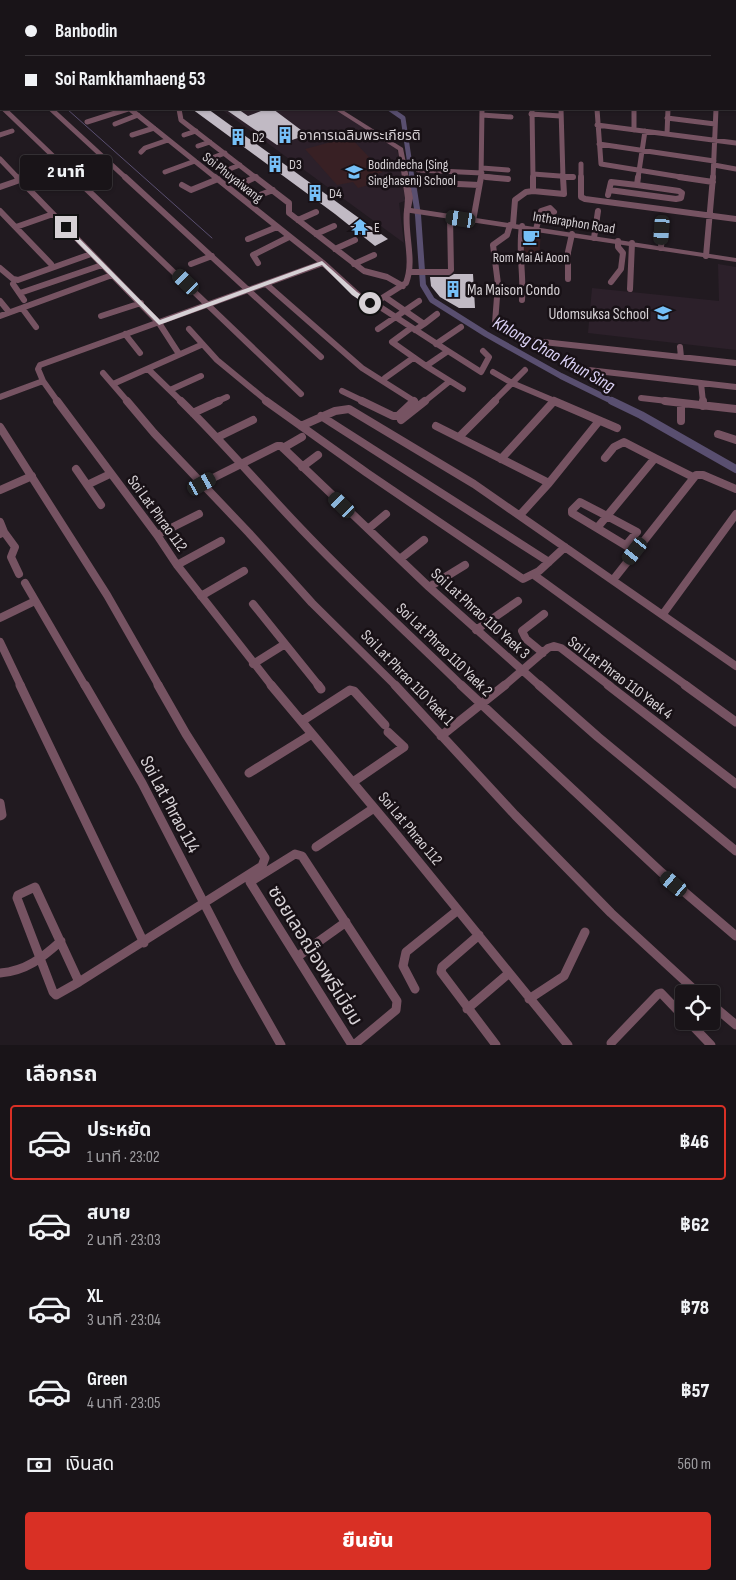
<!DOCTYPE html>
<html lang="th">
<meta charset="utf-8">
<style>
body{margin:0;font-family:"Sofia Sans Condensed","Noto Sans Thai",sans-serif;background:#221d21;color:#f1f3f6;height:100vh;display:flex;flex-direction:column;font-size:19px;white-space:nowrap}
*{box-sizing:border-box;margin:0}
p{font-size:16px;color:#9f9ea2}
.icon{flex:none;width:28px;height:28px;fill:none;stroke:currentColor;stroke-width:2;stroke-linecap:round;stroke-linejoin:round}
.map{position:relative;height:1045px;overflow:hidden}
.sheet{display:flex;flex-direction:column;background:#191418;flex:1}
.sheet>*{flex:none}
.top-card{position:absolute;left:0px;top:0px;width:736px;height:110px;box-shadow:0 1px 4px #0004,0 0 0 1px #373337;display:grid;align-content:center;height:110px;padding:0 25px;background:#191418}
.tools{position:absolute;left:675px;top:985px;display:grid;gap:10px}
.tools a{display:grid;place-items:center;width:45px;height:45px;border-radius:5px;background:#191418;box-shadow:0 1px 4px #0004,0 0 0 1px #373337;font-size:25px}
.end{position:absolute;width:22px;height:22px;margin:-11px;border:6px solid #d6d1d5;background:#111;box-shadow:0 0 0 2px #111}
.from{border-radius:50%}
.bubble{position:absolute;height:35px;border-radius:5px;background:#191418;box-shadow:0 1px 4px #0004,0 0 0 1px #373337;font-size:16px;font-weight:800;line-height:35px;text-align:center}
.car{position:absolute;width:15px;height:30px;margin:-15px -8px;border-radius:6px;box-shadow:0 0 4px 1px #0007;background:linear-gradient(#222 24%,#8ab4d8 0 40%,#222 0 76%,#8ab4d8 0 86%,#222 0)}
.top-card b{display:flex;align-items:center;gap:18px;height:48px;font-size:19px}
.top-card b+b{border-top:1px solid #373337}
.top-card i{width:12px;height:12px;background:#f1f3f6}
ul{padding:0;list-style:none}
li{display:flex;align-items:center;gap:15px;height:75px;margin:0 10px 8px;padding:0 15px;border:2px solid transparent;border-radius:5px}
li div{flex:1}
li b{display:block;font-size:19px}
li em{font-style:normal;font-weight:800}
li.on{border-color:#d93025}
li>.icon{width:45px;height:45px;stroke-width:1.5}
h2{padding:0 25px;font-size:22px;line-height:60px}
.pay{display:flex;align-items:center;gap:12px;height:55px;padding:0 25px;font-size:19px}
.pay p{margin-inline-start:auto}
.button{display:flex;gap:10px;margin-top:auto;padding:10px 25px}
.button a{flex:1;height:58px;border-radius:5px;background:#d93025;color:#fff;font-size:20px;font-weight:800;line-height:58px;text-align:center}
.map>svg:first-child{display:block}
.built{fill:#2c202a}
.green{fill:#382024}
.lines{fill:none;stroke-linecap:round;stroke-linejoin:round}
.stream{stroke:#594f70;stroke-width:1}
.canal-far2{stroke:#594f70;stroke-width:5}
.canal-far1{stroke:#594f70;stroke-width:6}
.canal{stroke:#594f70;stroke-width:8}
.building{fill:#c1bac4}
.minor-far3{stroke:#765362;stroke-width:5}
.minor-far2{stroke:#765362;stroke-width:6}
.minor-far1{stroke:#765362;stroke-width:8}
.minor{stroke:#765362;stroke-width:9}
.tertiary{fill:#765362;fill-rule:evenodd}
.route{fill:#d6d1d5}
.labels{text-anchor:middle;stroke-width:5;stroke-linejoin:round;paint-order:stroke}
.far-poi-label{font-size:14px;fill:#d6d1d5;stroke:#181116;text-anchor:start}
.far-street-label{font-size:14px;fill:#d6d1d5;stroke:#181116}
.poi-label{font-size:16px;fill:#d6d1d5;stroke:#181116;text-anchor:start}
.street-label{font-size:16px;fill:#d6d1d5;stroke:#181116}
.water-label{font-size:18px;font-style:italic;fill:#dbd2f6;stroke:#181116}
.near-street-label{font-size:19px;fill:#d6d1d5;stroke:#181116}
</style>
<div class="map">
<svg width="736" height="1045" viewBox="0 0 736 1045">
<rect width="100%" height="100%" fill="#211a20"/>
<path class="built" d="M221,109H334L397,149L407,200L399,203L404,243Z
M718,264L736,267V350L588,333L592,288L719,301Z"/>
<path class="green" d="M350,137L383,172L370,177L376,183L358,188L353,182L337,185L305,149Z
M522,227L541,230L539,261L518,259Z"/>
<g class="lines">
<path class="stream" d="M67,109L212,238"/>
<path class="canal-far2" d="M199,0L201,1
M390,109L403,118L412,178"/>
<path class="canal-far1" d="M412,177L418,215L423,285L432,300L486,334L561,376L614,402"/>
<path class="canal" d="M612,401L641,415L736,469"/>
</g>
<path class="building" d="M192,109H208L388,239L375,246L335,214Z
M225,109H238L248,116L266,109H273L305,133L299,135L301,137L277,145Z
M454,274H473L475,308H459L440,297L431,286L430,277H449Z"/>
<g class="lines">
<path class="minor-far3" d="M27,0L29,1
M209,0L211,1
M470,0L478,1
M256,1L258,0
M4,109L76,178
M51,109L126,178
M130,109L216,178
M179,109L181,120L256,178
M532,109L533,178
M561,109L563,178
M597,109L601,164L687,178
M634,109V130
M531,114L560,116
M482,115L511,117
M667,118L715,124
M87,122L128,109
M115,124L138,115
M597,125L736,143
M667,134L668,109
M0,135L12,131
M132,135L154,128
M184,135L196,131
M599,144L714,161
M198,146L210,142
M141,152L145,148L168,140
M212,158L225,153
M0,159L18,178
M581,164V178
M714,165L736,169
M482,168L508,170
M227,170L240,165
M418,170L482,173
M165,172L195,161
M533,174L573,177
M481,176L497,178
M481,178L482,109
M638,178L645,131
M713,178L716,109"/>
<path class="minor-far2" d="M17,177L159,323L179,354
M74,177L301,394
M125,177L321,357
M215,177L323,263L366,302L379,300L406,283C415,260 404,234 407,210
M255,177L289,203V213L364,271L387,277L403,286
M486,177L508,179
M567,177H573
M581,177V197L585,199L736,219
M679,177L713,182
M417,182L479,185
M243,183L256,177
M182,185L191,190L218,179
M0,187L20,180
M609,190L676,199L681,198L682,193L679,191L637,185
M533,191L564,194L563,177
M260,195L273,190
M608,195L611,182L637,185L638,177
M0,211L51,264
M298,220L316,212
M473,221L481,177
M513,225L515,200L526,192L533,191V177
M522,226C518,251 524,275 522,300
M16,227L53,214
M536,229L541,211L550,208L554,212
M316,234L334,226
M594,238L598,211
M248,239L277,227
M661,248L662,230
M335,249L355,240
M706,256L713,177
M258,263L253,255L289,237
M191,264L212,256
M354,264L374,255
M0,268L13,279L18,280L91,254
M410,272H449L451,270L450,217
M568,279V252L572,234
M611,282L621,269L623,253L618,247V241
M13,284L24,300
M266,284L362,368L414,401L413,402
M630,289L632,243
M20,293L102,265
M385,297L424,324L415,330
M0,301L9,312
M374,303L448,351L426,366L450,381L424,402
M22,308L36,327
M0,316L112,275
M101,316L141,303
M495,323L498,284L493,245L507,235L510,225
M424,324L437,314
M411,328L392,342L426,366
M189,329L217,360L268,402
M378,329L419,301
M125,334L140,353
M525,340L736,363
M436,344L461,327
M680,347L681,357
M448,351L481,372L489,357L483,351
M571,368L736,387
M148,369L182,402
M493,372L512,383L557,402
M103,373L128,402
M385,378L413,358
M450,381L463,389
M701,383L703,402
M113,384L201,345
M170,390L201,376
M342,391L365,402
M0,397L43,381
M641,398L676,402
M58,402L43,381L38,369L40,365L323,263
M216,402L227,397
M493,402L525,370"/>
<path class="minor-far1" d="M57,401L157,535L177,565L272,686
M127,401L154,433L249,533L312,603L396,686
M181,401C225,444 265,492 309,537C358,588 411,636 462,686
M266,401L367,473L523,579L539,571L565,547
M362,401L393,416H398L414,401
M554,401L617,428
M665,401L736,409
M703,401V406
M681,403V421
M193,413L219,401
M321,416L549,562
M401,420L425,401
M301,426L335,411L349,409L474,484L736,666
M436,426L549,483
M0,427L107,595L159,686
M718,434L736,440
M218,437L253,420
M459,437L495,401
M283,448L302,437
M605,458L614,447L624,442L655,458L607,516L580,502L572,510V513L635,551
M655,458L693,477
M501,459L554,401
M302,467L318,455
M76,469L101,505
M201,484L277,446H281L429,587L540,686
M87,485L110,474
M0,490L32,476
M520,515L549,483L599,421
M0,522L4,532L0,534
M597,528L607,516L637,532L626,545
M368,529L386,514
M4,532L15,547L11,557L19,574
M157,535L199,514
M400,559L424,540
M177,565L221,541
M534,575L687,686
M613,580L696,475H703L736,489
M25,583L85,686
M429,587L465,565
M201,596L244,571
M253,604L319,686
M663,614L736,514
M0,618L35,601
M476,630L518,601
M0,642L21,686
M543,653L526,639L522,631L544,614
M253,664L285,644
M504,686L548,648L554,646L561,648L610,686"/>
<path class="minor" d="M20,685L144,943
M85,685L142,783L238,969L281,1045
M271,685L396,834L568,1045
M318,685L321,689
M395,685L515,815L611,913L699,994
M461,685L661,872L736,936
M539,685L598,737L736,851
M608,685L736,784
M685,685L736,722
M302,721L350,690L354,691L385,725
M441,736L505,685
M249,773L312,734
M353,782L404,747L388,732
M0,803L2,815L0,816
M316,847L374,808
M35,887L79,982L56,995L53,992L17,898L18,895Z
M479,935L442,967L441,972L496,1045
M297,957L346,922
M0,973C26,971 42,958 61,941
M79,982L262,866L265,858L186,734L158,685
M415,989L403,966L406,952L458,910
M529,999L564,976L585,932
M711,1004L736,1025
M467,1009L508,974
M688,1021L711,1045
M611,1043L658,994L661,993L684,1017
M352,1045L250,882L295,854L302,856L397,1001L396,1010L354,1045"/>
<path class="tertiary" d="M123,0H130L131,1H124Z
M334,109H341L403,148L413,198L411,208L736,258V262L404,212L405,198L398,150Z"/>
</g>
<path class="route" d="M66,225L160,320L322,261L357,292L373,303L367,305L352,295L322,265L159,325L63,228Z"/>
<defs>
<g id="building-bare" transform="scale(1.35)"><path d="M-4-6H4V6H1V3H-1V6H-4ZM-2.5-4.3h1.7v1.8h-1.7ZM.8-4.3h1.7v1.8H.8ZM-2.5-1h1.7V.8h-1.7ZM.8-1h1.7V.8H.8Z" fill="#76c0f7" stroke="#181116" stroke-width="2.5" paint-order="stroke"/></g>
<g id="school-bare" transform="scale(1.35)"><path d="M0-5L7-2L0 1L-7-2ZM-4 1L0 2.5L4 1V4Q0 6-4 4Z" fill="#76c0f7" stroke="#181116" stroke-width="2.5" paint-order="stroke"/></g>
<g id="temple-bare" transform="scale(1.35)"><path d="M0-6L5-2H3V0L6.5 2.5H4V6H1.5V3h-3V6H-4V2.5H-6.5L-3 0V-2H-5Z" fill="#76c0f7" stroke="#181116" stroke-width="2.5" paint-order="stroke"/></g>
<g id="cafe-bare" transform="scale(1.35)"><path d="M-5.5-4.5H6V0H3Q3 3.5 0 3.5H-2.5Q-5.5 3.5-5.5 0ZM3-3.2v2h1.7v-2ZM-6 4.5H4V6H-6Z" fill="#76c0f7" stroke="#181116" stroke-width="2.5" paint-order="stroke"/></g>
</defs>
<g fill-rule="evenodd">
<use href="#building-bare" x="285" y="135"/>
<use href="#building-bare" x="238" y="137"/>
<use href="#building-bare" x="275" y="164"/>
<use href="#school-bare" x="354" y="172"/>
<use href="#building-bare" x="315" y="193"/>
<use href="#temple-bare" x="360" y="227"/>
<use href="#cafe-bare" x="531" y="237"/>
<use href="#building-bare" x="453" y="289"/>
<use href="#school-bare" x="663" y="313"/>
</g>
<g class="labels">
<g class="far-poi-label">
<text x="299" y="140">อาคารเฉลิมพระเกียรติ</text>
<text x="252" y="142">D2</text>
<text x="289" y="169">D3</text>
<text x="368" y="169">Bodindecha (Sing<tspan x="368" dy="16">Singhaseni) School</tspan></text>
<text x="329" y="198">D4</text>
<text x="374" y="232">E</text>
<text x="531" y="262" text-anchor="middle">Rom Mai Ai Aoon</text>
</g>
<g class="far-street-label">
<text transform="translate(233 177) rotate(38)" y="5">Soi Phuyaiwang</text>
<text transform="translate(574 222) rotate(9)" y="5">Intharaphon Road</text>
</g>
<g class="poi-label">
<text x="467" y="295">Ma Maison Condo</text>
<text x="649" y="319" text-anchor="end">Udomsuksa School</text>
</g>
<g class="street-label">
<text transform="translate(158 513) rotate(54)" y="6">Soi Lat Phrao 112</text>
<text transform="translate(481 613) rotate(42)" y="6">Soi Lat Phrao 110 Yaek 3</text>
<text transform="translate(445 649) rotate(44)" y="6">Soi Lat Phrao 110 Yaek 2</text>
<text transform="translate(408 677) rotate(46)" y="6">Soi Lat Phrao 110 Yaek 1</text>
<text transform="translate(621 677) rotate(37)" y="6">Soi Lat Phrao 110 Yaek 4</text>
<text transform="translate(411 828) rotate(50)" y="6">Soi Lat Phrao 112</text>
</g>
<g class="water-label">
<text transform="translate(554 354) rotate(29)" y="6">Khlong Chao Khun Sing</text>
</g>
<g class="near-street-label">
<text transform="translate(171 804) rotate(62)" y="7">Soi Lat Phrao 114</text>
<text transform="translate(316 955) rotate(58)" y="7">ซอยเลอฌ็องพรีเมี่ยม</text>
</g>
</g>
</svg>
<div class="tools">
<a><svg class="icon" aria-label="locate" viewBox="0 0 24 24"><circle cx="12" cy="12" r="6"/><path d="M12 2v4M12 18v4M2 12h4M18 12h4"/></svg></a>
</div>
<i class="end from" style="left:370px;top:303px"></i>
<i class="end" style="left:66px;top:227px"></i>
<div class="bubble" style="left:20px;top:155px;width:92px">2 นาที</div>
<i class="car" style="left:461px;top:219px;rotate:279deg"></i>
<i class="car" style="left:662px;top:230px;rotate:184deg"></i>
<i class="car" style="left:186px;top:282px;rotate:314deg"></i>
<i class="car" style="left:202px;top:484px;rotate:61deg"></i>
<i class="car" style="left:342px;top:505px;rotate:314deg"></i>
<i class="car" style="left:635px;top:551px;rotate:218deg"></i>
<i class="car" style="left:674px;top:884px;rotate:310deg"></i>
<div class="top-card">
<b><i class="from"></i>Banbodin</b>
<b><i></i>Soi Ramkhamhaeng 53</b>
</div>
</div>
<section class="sheet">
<h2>เลือกรถ</h2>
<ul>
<li class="on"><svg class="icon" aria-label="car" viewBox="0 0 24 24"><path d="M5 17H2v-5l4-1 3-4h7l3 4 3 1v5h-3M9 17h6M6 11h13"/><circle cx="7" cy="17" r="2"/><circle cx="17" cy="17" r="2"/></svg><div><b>ประหยัด</b><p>1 นาที · 23:02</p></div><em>฿46</em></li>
<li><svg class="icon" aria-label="car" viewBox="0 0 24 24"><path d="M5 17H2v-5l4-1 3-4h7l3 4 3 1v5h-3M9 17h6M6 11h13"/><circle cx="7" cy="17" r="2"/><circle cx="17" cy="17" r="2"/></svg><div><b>สบาย</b><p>2 นาที · 23:03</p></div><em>฿62</em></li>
<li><svg class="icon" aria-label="car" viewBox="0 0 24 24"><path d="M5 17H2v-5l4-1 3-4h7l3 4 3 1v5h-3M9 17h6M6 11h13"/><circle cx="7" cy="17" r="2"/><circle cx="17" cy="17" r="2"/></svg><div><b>XL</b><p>3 นาที · 23:04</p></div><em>฿78</em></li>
<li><svg class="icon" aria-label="car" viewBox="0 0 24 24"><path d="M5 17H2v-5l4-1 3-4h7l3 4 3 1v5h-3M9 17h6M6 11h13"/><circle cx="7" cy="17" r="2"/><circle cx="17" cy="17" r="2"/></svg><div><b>Green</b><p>4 นาที · 23:05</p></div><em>฿57</em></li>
</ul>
<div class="pay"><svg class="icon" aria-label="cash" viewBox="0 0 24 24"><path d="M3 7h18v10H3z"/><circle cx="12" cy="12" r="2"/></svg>เงินสด<p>560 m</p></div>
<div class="button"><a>ยืนยัน</a></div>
</section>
